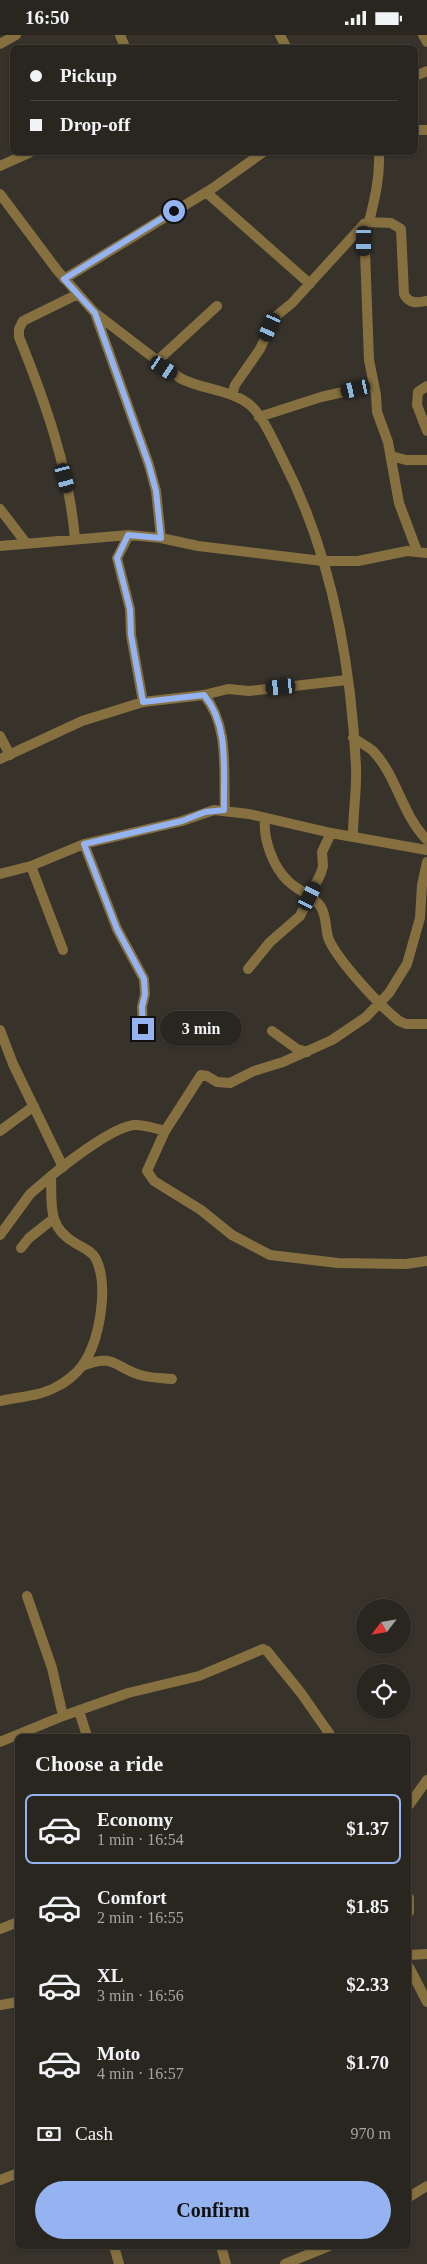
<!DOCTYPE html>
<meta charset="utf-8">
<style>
body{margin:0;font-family:Georgia,serif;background:#312e29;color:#f1f3f6;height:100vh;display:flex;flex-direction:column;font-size:19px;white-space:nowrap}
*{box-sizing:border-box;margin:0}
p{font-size:16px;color:#a5a5a5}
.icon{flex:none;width:28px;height:28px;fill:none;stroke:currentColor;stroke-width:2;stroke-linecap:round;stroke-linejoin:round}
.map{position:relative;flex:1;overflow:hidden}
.drawer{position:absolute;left:15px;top:1699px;width:396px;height:515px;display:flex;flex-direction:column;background:#292620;border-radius:8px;box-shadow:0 1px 4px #0004,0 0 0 1px #45433e}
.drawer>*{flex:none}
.top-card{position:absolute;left:10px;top:10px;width:408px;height:110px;border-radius:8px;box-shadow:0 1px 4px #0004,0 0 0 1px #45433e;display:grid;align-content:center;height:110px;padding:0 20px;background:#292620}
.needle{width:32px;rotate:239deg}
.buttons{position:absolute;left:356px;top:1564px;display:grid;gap:10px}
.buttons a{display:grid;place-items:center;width:55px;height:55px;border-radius:50%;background:#292620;box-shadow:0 1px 4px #0004,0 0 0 1px #45433e;font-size:25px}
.end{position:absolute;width:22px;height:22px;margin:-11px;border:6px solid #95b2f1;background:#111;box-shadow:0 0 0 2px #111}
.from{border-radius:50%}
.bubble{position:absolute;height:35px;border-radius:18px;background:#292620;box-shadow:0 1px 4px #0004,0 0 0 1px #45433e;font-size:16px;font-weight:700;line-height:35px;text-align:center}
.car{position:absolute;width:15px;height:30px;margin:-15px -8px;border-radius:6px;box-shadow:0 0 4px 1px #0007;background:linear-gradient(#222 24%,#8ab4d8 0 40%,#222 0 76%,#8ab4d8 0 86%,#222 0)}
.top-card b{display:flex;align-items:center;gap:18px;height:48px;font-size:19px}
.top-card b+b{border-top:1px solid #45433e}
.top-card i{width:12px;height:12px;background:#f1f3f6}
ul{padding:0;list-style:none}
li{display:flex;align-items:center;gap:15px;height:70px;margin:0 10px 8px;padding:0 10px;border:2px solid transparent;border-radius:8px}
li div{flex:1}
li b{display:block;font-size:19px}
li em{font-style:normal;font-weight:700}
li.current{border-color:#95b2f1}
li>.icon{width:45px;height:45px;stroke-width:1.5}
h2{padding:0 20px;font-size:22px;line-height:60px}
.pay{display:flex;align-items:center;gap:12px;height:55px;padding:0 20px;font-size:19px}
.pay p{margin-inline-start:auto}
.cta{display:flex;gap:10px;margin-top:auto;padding:10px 20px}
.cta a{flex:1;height:58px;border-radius:30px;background:#95b2f1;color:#111;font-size:20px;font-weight:700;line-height:58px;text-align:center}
.status{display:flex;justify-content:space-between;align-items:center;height:35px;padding:0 25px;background:#292620;direction:ltr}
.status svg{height:14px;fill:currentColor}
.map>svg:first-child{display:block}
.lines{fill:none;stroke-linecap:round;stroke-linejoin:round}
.minor{stroke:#867040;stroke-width:10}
.route{stroke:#95b2f1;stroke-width:6}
</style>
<div class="status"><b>16:50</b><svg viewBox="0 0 49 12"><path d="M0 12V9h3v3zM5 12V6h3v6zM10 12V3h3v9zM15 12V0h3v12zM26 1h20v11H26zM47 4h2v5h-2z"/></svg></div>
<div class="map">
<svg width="427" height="2229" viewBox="0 0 427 2229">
<rect width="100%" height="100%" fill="#37332b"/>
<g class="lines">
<path class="minor" d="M120,0L125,12
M280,0L286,12
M423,0L427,7
M0,9L16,0
M415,41L427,36
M415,95H427
M379,118C380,142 375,163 369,187L364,189L369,325L376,360L377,377L388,407L399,468L417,516
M0,131L29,118
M206,157L310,249
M0,159L57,235L95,278L180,343C202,355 230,354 250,370C263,381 275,409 283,425C331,518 351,628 356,732C357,755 353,777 353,800
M369,187L391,188L401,194L404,259C409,269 417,268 427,266
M64,244L213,153L262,118
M95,278L149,430L156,456L161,503
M156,327L217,271
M427,351L418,357L417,370L427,396
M232,360L235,350L260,314L275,282L292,268L364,189
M259,382L321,362L374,350
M391,421L406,425H427
M0,474L26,508
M129,500L117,523L130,574L131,600L143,667
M75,504C69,434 45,366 19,302V294L23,286L78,259
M0,511L129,500L161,503L198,511L322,526H358L407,516L427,518
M204,660L228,654L249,656L347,645
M0,701L10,720
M353,703C360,707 367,711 373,716C397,741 402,780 427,805
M0,724L82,686L143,667L204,660C230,691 223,737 225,775
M265,784C263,804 273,832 288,846C298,856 313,860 321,872C327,882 325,895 329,905C340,928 379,970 399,986L406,989H427
M84,809L117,894L144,944L145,959L142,972L143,994
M427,827L422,850L420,883L407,929L389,958L366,982L332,1005L283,1027L254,1036L230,1048L217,1047L207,1041L201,1040L165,1096L147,1136L154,1146L201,1175L232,1200L270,1220L338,1228L406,1229L427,1226
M31,831L63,915
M0,839L31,831L84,809L182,786L214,775L249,779L331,798L427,815
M248,934L270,907L300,881L321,838L323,831L322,817L331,798
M0,995L13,1029L63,1132
M272,996L297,1014L307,1017
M0,1096L34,1071
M0,1200L30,1159L51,1141
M21,1213L29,1203L53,1184
M82,1331C117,1317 114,1334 144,1341C153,1343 163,1343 172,1344
M0,1366C18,1362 40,1361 56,1352C65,1348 76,1339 82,1331C100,1306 109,1251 96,1224C92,1216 83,1213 75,1208C47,1192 52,1170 51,1141C68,1127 113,1092 134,1090C144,1089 156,1094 165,1096
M27,1561L52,1633L63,1681
M79,1676L87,1701
M0,1707L63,1681L128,1658L199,1641L263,1614L267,1616L301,1658L331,1701
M409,1770L427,1745
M409,1863V1877
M0,1894L18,1887
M409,1920L427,1919
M409,1932L427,1967
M0,1970L18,1967
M0,2145L18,2138
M409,2162L427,2151
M114,2211L119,2229
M221,2211L226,2229
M285,2229L329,2211"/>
</g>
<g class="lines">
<path class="route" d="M143,994L142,972L145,959L144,944L117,894L84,809L182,786L205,777L224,775C223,737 230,691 204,660L143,667L131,600L130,574L117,523L128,500L161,503L156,456L149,430L95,278L64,244L174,176"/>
</g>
</svg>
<div class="buttons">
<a><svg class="needle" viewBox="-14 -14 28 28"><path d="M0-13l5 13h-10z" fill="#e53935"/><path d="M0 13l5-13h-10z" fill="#a5a5a5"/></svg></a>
<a><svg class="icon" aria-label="locate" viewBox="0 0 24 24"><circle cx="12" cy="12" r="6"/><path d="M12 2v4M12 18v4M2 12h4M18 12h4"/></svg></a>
</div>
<i class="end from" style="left:174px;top:176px"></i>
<i class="end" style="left:143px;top:994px"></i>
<div class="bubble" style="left:160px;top:976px;width:82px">3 min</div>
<i class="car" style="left:364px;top:206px;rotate:180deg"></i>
<i class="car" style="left:270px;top:292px;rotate:204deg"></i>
<i class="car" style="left:164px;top:333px;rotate:124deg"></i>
<i class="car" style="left:356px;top:354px;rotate:257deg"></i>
<i class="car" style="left:65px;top:443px;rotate:165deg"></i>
<i class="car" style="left:281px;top:652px;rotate:264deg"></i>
<i class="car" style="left:310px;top:861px;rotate:27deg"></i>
<div class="top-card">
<b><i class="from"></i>Pickup</b>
<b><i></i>Drop-off</b>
</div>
<section class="drawer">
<h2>Choose a ride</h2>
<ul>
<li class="current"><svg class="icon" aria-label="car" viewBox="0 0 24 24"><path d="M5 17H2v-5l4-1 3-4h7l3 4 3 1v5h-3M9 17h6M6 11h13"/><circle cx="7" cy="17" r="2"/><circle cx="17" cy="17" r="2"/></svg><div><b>Economy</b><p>1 min · 16:54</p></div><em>$1.37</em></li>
<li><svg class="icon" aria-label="car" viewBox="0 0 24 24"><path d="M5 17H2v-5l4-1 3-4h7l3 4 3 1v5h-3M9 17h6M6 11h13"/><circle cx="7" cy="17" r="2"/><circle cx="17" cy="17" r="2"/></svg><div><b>Comfort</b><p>2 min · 16:55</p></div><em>$1.85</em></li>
<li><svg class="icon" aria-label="car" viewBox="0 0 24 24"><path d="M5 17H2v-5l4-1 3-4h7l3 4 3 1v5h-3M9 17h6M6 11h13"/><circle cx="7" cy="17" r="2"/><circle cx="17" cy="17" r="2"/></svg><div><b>XL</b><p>3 min · 16:56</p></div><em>$2.33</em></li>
<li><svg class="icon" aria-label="car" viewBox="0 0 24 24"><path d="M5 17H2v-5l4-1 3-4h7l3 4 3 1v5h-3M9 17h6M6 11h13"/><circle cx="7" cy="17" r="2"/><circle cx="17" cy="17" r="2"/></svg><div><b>Moto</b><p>4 min · 16:57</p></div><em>$1.70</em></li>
</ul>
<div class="pay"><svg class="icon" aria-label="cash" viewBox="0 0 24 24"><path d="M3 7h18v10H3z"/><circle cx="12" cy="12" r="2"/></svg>Cash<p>970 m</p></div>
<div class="cta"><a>Confirm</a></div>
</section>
</div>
